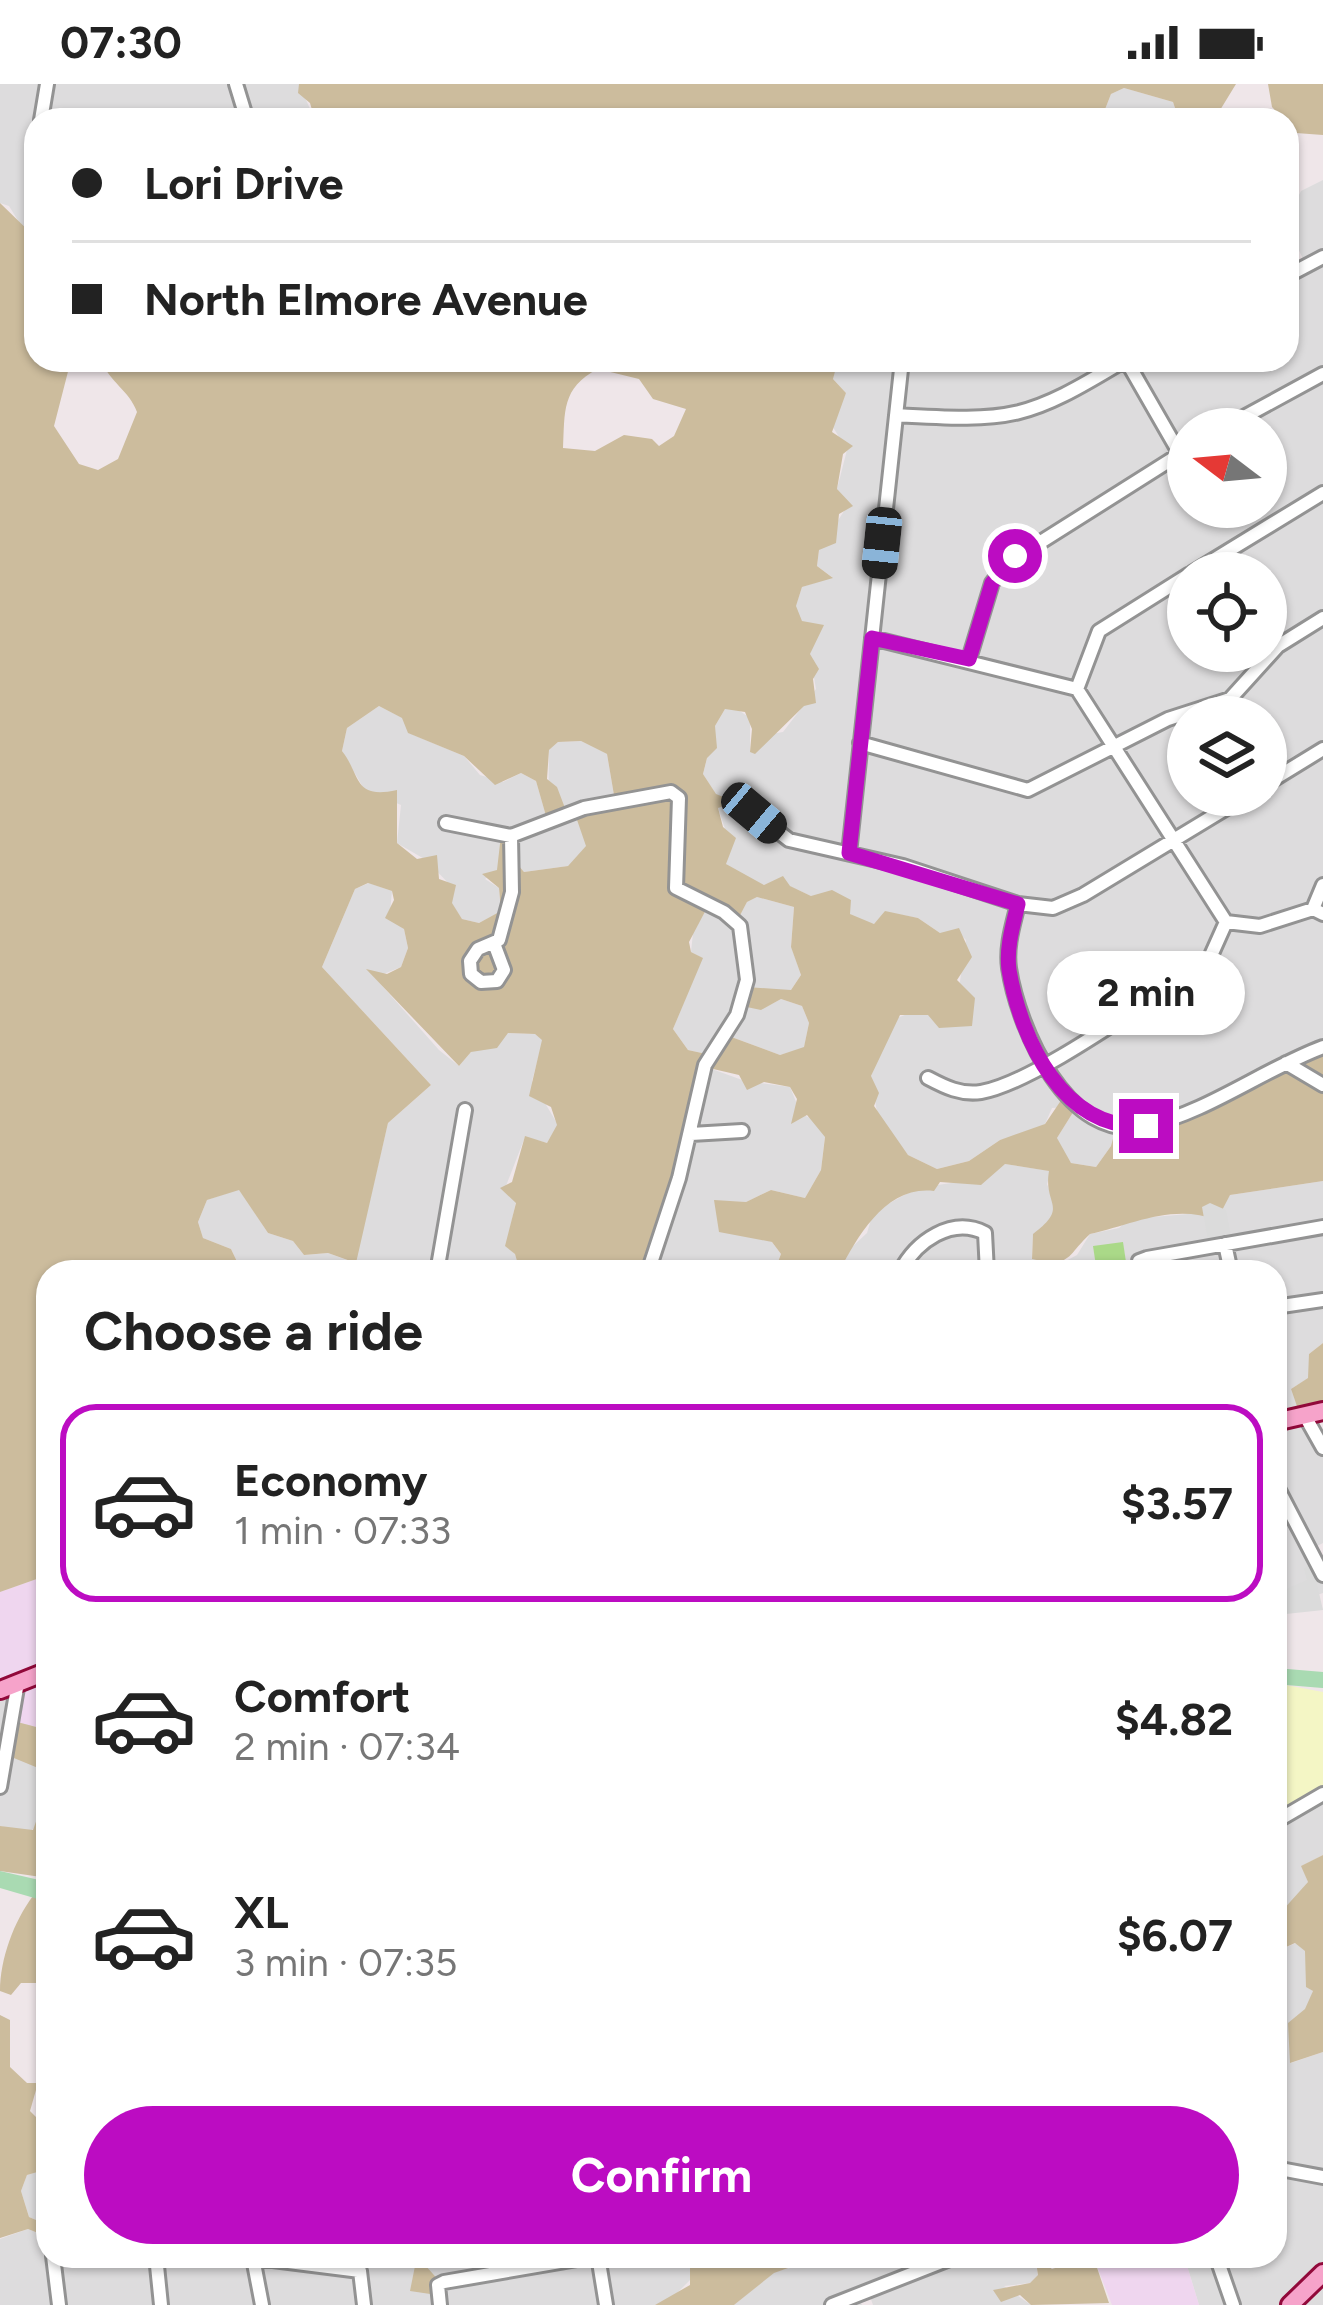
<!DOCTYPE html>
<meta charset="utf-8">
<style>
body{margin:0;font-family:Figtree,sans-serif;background:#f2f2f2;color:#222;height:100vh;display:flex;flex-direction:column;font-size:45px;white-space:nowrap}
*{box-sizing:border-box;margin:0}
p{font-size:39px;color:#767676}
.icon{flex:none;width:66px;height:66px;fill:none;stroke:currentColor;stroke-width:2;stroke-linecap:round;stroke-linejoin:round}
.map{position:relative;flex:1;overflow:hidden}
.panel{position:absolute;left:36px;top:1176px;width:1251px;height:1008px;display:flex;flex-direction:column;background:#fff;border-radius:36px;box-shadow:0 3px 9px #0004}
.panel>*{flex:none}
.guide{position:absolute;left:24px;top:24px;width:1275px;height:264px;border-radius:36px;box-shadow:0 3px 9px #0004;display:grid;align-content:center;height:264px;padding:0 48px;background:#fff}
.needle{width:78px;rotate:286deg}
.fabs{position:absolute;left:1167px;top:324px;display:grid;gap:24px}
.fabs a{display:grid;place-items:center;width:120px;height:120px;border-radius:50%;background:#fff;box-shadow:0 3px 9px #0004;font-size:60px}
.end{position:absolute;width:54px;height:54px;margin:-27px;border:15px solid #bc0cc2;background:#fff;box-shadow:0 0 0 6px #fff}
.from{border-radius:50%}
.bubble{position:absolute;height:84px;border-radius:42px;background:#fff;box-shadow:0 3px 9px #0004;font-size:39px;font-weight:700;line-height:84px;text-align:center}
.car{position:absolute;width:36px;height:72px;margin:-36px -18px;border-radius:15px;box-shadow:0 0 9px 3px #0007;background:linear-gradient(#222 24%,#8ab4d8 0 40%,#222 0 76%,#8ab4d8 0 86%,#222 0)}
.guide b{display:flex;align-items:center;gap:42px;height:114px;font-size:45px}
.guide b+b{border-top:3px solid #e0e0e0}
.guide i{width:30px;height:30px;background:#222}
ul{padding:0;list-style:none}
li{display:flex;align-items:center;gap:36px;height:198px;margin:0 24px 18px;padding:0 24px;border:6px solid transparent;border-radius:36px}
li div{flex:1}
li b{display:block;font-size:45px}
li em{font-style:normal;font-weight:700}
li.selected{border-color:#bc0cc2}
li>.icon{width:108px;height:108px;stroke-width:1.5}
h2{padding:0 48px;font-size:54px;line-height:144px}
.button{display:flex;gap:24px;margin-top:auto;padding:24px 48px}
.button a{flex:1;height:138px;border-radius:72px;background:#bc0cc2;color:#fff;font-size:48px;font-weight:700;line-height:138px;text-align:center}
.status{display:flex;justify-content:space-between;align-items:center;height:84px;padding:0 60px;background:#fff;direction:ltr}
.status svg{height:33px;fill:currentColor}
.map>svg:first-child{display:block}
.residential{fill:#dddcdd;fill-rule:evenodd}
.commercial{fill:#efd6ef}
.forest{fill:#ccbc9d;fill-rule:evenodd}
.park{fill:#f4f6c5}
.pitch{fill:#aad988}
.parking{fill:#dbdbdb}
.water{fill:#a9dab2}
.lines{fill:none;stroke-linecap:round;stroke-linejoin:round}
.river{stroke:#a9dab2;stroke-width:16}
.minor-casing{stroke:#939393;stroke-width:18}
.major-casing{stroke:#91093a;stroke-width:22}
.minor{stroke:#fff;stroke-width:12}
.major{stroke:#f6a3ca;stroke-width:16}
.route{stroke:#bc0cc2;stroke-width:15}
</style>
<div class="status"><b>07:30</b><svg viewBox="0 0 49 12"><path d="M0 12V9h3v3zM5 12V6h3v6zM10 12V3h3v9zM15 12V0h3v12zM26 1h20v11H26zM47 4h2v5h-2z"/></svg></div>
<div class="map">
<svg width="1323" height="2221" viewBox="0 0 1323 2221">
<rect width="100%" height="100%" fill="#efe6e9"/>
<path class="residential" d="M0,0H299L315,36H36V154L27,151L9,122L0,119Z
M1124,4L1173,18L1179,36H1073L1104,28L1111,10Z
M1323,96V966L1111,1062L1096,1083L1071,1079L1060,1063L1057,1054L1077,1022L1052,1024L1045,1040L1029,1049L1000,1056L969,1077L937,1085L908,1071L878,1034L871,992L894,935L913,928L928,931L959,904L966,856L959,849H940L918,834L886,828L874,840L857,837L850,830V816L811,812L778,797L764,801L741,793L726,780L730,760L718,724L721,719L703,690L715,642L725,625L734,623L750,634V668L771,650L783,648L816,605L810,570L816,551L795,530L796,521L802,503L832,493L817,482L819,466L846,424L837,405L847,366L831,340L846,309L833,295L835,279L1287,276V192L1305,179L1293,154L1295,119L1301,107ZM1188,345H1266V423H1188ZM1188,489H1266V567H1188ZM1188,633H1266V711H1188Z
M379,622L403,634L409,649L464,672L480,691L503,698L521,689L536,697L548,739L549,666L558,658L581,657L607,670L615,717L581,771L568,782L524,788L513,775L485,795L499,804L501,828L479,839L462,835L451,819L454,805L426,776L397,759L401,721L364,705L342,667L347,644Z
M369,799L392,807L390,828L404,845L408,864L401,883L381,891L369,887L439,966L459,982L471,968L508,949L535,950L543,956L532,997L558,1041L547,1059L525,1053L504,1107L516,1118L506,1162L515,1170L520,1188H242L231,1165L203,1154L198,1138L207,1116L239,1105L268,1149L293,1157L304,1171L328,1169L355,1179L388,1039L431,1001L322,883L355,805Z
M757,813L794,823L791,862L801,891L791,906L769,909L766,923L781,915L802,922L809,939L804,964L780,971L726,951L711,971L688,966L673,945L702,874L691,868L693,849L708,822L737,836L747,818Z
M709,984L745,997L790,1003L801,1030L815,1036L825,1052L821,1086L805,1114L771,1106L746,1118L715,1117L718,1134L731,1146L772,1158L781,1170L774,1188H650Z
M1005,1080L1051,1087L1047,1100L1056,1124L1052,1136L1033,1151L1032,1174L1062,1179L1077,1171L1090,1150L1119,1144L1129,1135L1200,1129L1230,1111L1323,1097V1259L1309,1270V1294L1291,1305L1301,1333L1323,1361V1459L1313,1464L1323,1484V1509L1290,1520L1275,1537V1188H839L852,1163L867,1149L872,1132L888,1120L917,1104L965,1097Z
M19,1598L43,1686L38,1741L28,1749L0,1742V1607Z
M1323,1713V1771L1302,1782L1308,1798L1275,1842V1742Z
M1296,1859L1306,1867V1902L1313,1907L1291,1979L1323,1968V2221H1199L1184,2172H1275V1868Z
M48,2085V2141L29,2133L21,2107L27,2091Z
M28,2145L48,2153V2172H417L414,2198L419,2207L436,2211L421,2172H690L694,2192L670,2216L655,2221H0V2155Z
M788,2172H1035L1038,2192L1030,2199L1004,2202L1031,2221H873L867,2204L856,2209L862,2221H734L774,2188L790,2184Z"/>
<path class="commercial" d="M48,1491V1646L17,1638L22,1602L0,1607V1508Z
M1093,2172H1184L1199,2221H1112Z"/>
<path class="forest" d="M299,0H1236L1214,36H1179L1173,18L1124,4L1111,10L1104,28L1073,36H315L310,19L298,9Z
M1268,0H1323V51L1296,49L1272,23Z
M0,119L36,154V276H71L54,342L79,380L98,386L118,375L137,328C129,306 110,299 101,276H838L833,295L846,309L832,348L853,362L843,370L837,405L853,422L839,430L836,459L819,466L817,482L833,494L802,503L796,522L802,537L824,541L810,570L819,585L813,595L816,619L804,622L755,670L750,668L752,645L745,628L725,625L715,642L717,664L707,674L703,690L716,710L736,718L718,724L723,743L736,754L726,780L764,801L783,792L790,802L811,812L832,806L851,816L850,830L874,840L885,827L918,834L940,849L959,844L972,873L957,896L975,914L972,942L939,944L928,931H900L871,992L879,1009L874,1022L908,1071L937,1085L969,1077L1000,1056L1045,1040L1066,1009L1077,1022L1057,1054L1071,1079L1096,1083L1111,1062L1117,1040H1150L1323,966V1097L1230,1111L1217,1136C1173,1119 1131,1141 1090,1150C1065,1173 1073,1183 1032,1175L1033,1150C1070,1122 1043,1122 1049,1087L1005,1080L981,1101L940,1098L934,1107C887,1101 858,1151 839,1188H774L781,1170L772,1158L719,1148L714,1116L746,1118L771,1106L805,1114L821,1086L825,1053L807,1031L791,1040L797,1015L790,1003L764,998L747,1006L739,991L709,984L650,1188H520L515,1170L505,1162L516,1119L500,1104L512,1098L525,1052L547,1059L557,1041L551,1023L529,1012L542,956L535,950L508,949L497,964L471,968L459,982L366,885L387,890L401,883L408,864L404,845L385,834L394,816L392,807L368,799L355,805L322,883L431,1001L388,1039L356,1179L328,1169L304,1171L293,1157L268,1149L239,1106L207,1116L198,1138L203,1154L231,1165L242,1188H48V1491L0,1508ZM598,285L639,295L653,315L686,325L674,352L659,362L652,355L624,351L595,367L563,364C565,328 561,304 598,285ZM379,622L402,634L408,649L464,672L495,701L521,689L536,697L548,739L568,732L557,703L547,695L549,666L558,658L581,657L607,670L615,717L575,730L586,762L568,782L524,788L513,775L512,750L501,751L497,786L482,790L499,804L501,827L479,839L462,835L452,819L456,801L439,795L437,771L417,775L397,759V706C353,716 361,691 342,667L347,644ZM757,813L794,823L791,863L801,891L791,906L746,903L742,922L761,926L781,915L802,922L809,939L804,963L780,971L726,951L711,971L688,966L673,945L703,874L691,868L689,858L708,822L737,837L747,818Z
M1323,1259V1326L1301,1334L1291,1305L1308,1294L1309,1270Z
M17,1638L48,1646V1794L0,1787V1742L33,1746L43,1718V1686L9,1672Z
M1323,1771V1968L1290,1979L1288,1939L1305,1925L1313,1907L1306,1903L1305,1867L1295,1859L1275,1868V1843L1282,1827L1308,1798L1301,1782Z
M33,1812L48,1821V1899H21L11,1911L0,1907C0,1875 14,1837 33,1812Z
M0,1931L10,1936V1983L27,1999H38L30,2027L39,2036L38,2043L48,2046V2085L27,2091L21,2107L29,2133L48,2141V2153L28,2145L0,2154Z
M417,2172L441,2199L437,2211L410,2207Z
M690,2172H788L791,2183L774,2189L734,2221H655L690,2201Z
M1035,2172L1052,2185L1093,2172L1109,2219L1031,2221L1020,2211L1001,2218L993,2206L1030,2199L1038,2191Z"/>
<path class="park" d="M1275,1599L1323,1608V1704L1275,1731Z"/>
<path class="pitch" d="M1123,1158L1126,1178L1096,1182L1093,1162Z"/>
<path class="parking" d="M1210,1119L1226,1126L1231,1152L1208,1157L1202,1123Z
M1312,1479L1323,1526L1277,1531L1275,1540L1279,1508L1307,1496L1304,1484Z"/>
<path class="water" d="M0,1787L48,1798V1818L0,1804Z"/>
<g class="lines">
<path class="river" d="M1275,1592L1323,1596"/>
<g class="minor-casing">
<path id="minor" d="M236,0L247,36
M41,36L47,0
M1287,192L1323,173
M1126,276L1180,370
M896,331C1012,338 1026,336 1125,276
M1222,345L1323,290
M1192,489L1323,409
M872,554L1077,605L1226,838L1260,842L1313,825L1323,830
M969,575L992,499L1006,480L1188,365
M1077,605L1099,547L1188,491
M860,659L1028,706L1168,635L1230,615L1278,562L1323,534
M1266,700L1323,665
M754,729L789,756L903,782L1018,820L1053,824L1083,811L1248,711
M446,739L511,752L584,724L671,708L679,714L676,804L724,828L740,842L747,896L737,931L705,981L679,1094L648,1188
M849,769L902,276
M1018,820C1013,841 1006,862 1009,884C1018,944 1068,1060 1146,1042C1208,1028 1264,985 1323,963
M1313,825L1323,801
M495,862L504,886L497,897L481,898L471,890L470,877L478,865L499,856L512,808L511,752
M1286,979L1323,1001
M928,994C945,1003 961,1011 981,1008C1034,999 1147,916 1199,884L1209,876L1226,838
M691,1050L742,1047
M1225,1160L1231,1188
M437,1188L465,1026
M900,1188C916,1157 952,1132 985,1149L987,1188
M1139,1188V1177L1147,1174L1323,1143
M1275,1223L1323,1216
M1305,1332L1323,1364
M1275,1399L1323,1491
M0,1703L18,1598
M1275,1738L1323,1710
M1275,1739V1773
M1275,2084L1323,2093
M53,2172L59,2221
M156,2172L161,2221
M240,2172L360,2187L364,2221
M598,2172L606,2221
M1216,2172L1233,2221
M253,2174L262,2221
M440,2221L438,2201L444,2198L595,2172
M832,2221L957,2172"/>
</g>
<g class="major-casing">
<path id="major" d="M1275,1338L1323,1327
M0,1606L48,1587
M1290,2221L1323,2189"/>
</g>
<use href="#minor" class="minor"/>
<use href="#major" class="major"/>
</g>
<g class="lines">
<path class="route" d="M1015,472L992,499L969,575L872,554L849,769L1018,820C1013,841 1006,864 1009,886C1021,956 1063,1047 1146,1042"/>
</g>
</svg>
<div class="fabs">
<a><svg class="needle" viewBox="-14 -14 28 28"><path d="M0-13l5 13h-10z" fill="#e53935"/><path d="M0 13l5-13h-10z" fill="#767676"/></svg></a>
<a><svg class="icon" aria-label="locate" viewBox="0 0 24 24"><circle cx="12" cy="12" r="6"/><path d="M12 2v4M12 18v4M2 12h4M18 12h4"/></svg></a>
<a><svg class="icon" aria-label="layers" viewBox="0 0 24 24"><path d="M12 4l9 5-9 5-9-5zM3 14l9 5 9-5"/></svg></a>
</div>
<i class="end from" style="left:1015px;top:472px"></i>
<i class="end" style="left:1146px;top:1042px"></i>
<div class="bubble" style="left:1047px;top:867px;width:198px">2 min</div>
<i class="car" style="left:882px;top:459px;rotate:186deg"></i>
<i class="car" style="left:754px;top:729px;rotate:130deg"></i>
<div class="guide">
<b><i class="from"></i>Lori Drive</b>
<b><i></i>North Elmore Avenue</b>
</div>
<section class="panel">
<h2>Choose a ride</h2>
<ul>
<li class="selected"><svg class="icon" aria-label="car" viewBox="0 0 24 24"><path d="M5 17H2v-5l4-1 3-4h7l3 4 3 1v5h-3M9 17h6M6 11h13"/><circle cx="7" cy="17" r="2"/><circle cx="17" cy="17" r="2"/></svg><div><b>Economy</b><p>1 min · 07:33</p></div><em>$3.57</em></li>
<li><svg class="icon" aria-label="car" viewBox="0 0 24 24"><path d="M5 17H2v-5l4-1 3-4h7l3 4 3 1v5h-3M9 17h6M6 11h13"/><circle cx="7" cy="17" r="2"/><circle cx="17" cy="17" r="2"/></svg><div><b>Comfort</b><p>2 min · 07:34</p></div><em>$4.82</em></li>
<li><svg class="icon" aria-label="car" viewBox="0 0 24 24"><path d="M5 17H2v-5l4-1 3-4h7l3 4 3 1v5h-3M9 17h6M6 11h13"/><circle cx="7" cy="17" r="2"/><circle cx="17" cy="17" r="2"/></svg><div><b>XL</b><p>3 min · 07:35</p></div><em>$6.07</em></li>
</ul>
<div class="button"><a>Confirm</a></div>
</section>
</div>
